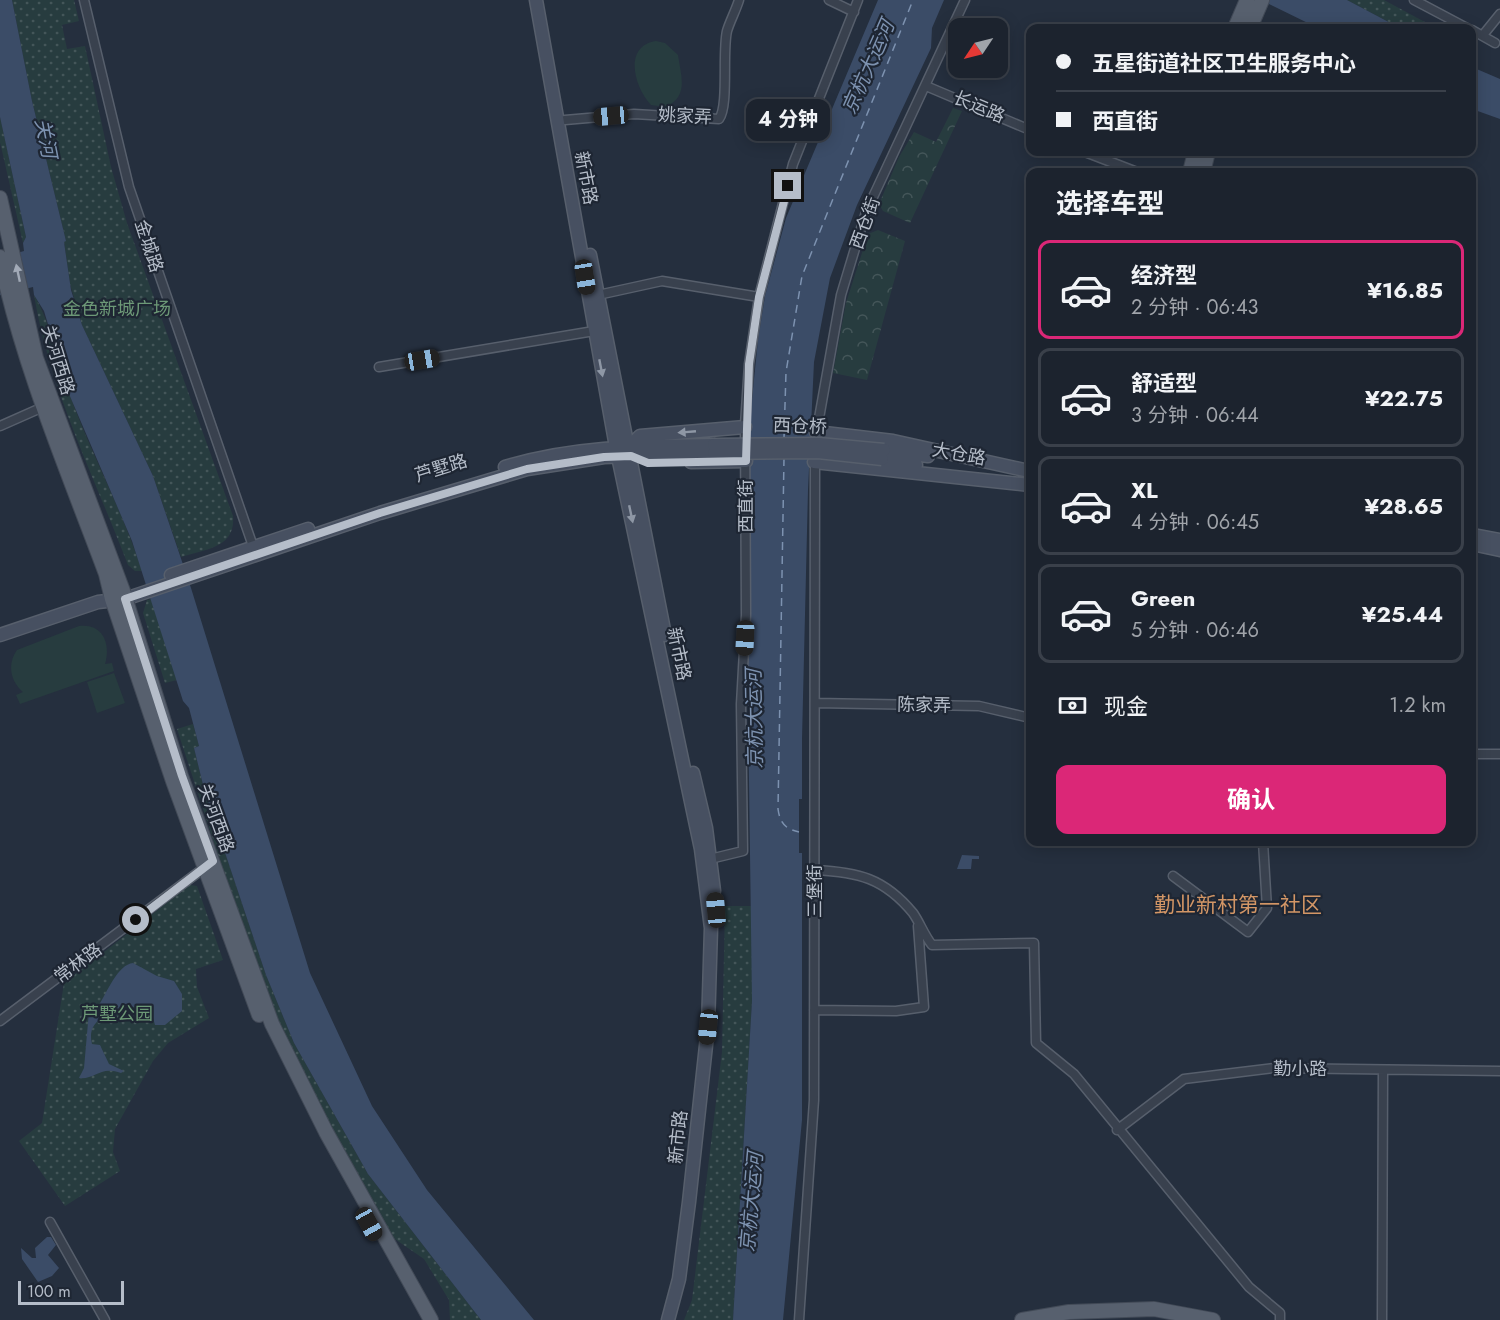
<!DOCTYPE html>
<html lang="zh">
<meta charset="utf-8">
<style>
body{margin:0;font-family:Jost,"Noto Sans SC",sans-serif;background:#292f3a;color:#f1f3f6;height:100vh;display:flex;flex-direction:column;font-size:22px;white-space:nowrap}
*{box-sizing:border-box;margin:0}
p{font-size:20px;color:#a0a4aa}
.icon{flex:none;width:33px;height:33px;fill:none;stroke:currentColor;stroke-width:2;stroke-linecap:round;stroke-linejoin:round}
.map{position:relative;flex:1;overflow:hidden}
.drawer{position:absolute;left:1026px;top:168px;width:450px;height:678px;display:flex;flex-direction:column;background:#1c232e;border-radius:12px;box-shadow:0 3px 15px #0003,0 0 0 2px #3a404a}
.drawer>*{flex:none}
.hud{position:absolute;left:1026px;top:24px;width:450px;height:132px;border-radius:12px;box-shadow:0 3px 15px #0003,0 0 0 2px #3a404a;display:grid;align-content:center;height:132px;padding:0 30px;background:#1c232e}
.needle{width:39px;rotate:235deg}
.controls{position:absolute;left:948px;top:18px;display:grid;gap:12px}
.controls a{display:grid;place-items:center;width:60px;height:60px;border-radius:12px;background:#1c232e;box-shadow:0 3px 15px #0003,0 0 0 2px #3a404a;font-size:30px}
.scale{position:absolute;left:18px;bottom:15px;width:106px;box-sizing:border-box;padding-left:6px;border:3px solid #b5bdc9;border-top:0;font-size:16px;line-height:21px;white-space:nowrap;color:#b5bdc9;-webkit-text-stroke:4px #1e2633;paint-order:stroke}
.end{position:absolute;width:27px;height:27px;margin:-14px;border:8px solid #b5bdc9;background:#111;box-shadow:0 0 0 3px #111}
.from{border-radius:50%}
.bubble{position:absolute;height:42px;border-radius:12px;background:#1c232e;box-shadow:0 3px 15px #0003,0 0 0 2px #3a404a;font-size:20px;font-weight:700;line-height:42px;text-align:center}
.car{position:absolute;width:18px;height:36px;margin:-18px -9px;border-radius:8px;box-shadow:0 0 4px 2px #0007;background:linear-gradient(#222 24%,#8ab4d8 0 40%,#222 0 76%,#8ab4d8 0 86%,#222 0)}
.hud b{display:flex;align-items:center;gap:21px;height:57px;font-size:22px}
.hud b+b{border-top:2px solid #3a404a}
.hud i{width:15px;height:15px;background:#f1f3f6}
ul{padding:0;list-style:none}
li{display:flex;align-items:center;gap:18px;height:99px;margin:0 12px 9px;padding:0 18px;border:3px solid #3a404a;border-radius:12px}
li div{flex:1}
li b{display:block;font-size:22px}
li em{font-style:normal;font-weight:700}
li.on{border-color:#db2777}
li>.icon{width:54px;height:54px;stroke-width:1.5}
h2{padding:0 30px;font-size:27px;line-height:72px}
.pay{display:flex;align-items:center;gap:15px;height:66px;padding:0 30px;font-size:22px}
.pay p{margin-inline-start:auto}
.action{display:flex;gap:12px;margin-top:auto;padding:12px 30px}
.action a{flex:1;height:69px;border-radius:12px;background:#db2777;color:#fff;font-size:24px;font-weight:700;line-height:69px;text-align:center}
.map>svg:first-child{display:block}
.forest{fill:url(#forest-crowns)}
.park{fill:url(#park-dots)}
.pitch{fill:#273c3f}
.water{fill:#3b4c67}
.pier{fill:#252f3e}
.lines{fill:none;stroke-linecap:round;stroke-linejoin:round}
.ferry{stroke:#7d92b0;stroke-width:1.5;stroke-dasharray:8 6;stroke-linecap:butt}
.street-casing{stroke:#575f6c;stroke-width:11}
.secondary-casing{stroke:#575f6c;stroke-width:15}
.primary-casing{stroke:#424a57;stroke-width:16}
.street{stroke:#39414e;stroke-width:8}
.secondary{stroke:#475061;stroke-width:12}
.primary{stroke:#57606e;stroke-width:14}
.secondary-bridge-casing{stroke:#575f6c;stroke-width:15;stroke-linecap:butt}
.secondary-bridge{stroke:#475061;stroke-width:12}
.oneway{fill:#a2aab7}
.oneway2{fill:#8e97a5}
.route{stroke:#b5bdc9;stroke-width:8}
.labels{text-anchor:middle;stroke-width:4.5;stroke-linejoin:round;paint-order:stroke}
.street-label{font-size:18px;fill:#b5bdc9;stroke:#1e2633}
.park-label{font-size:18px;fill:#6d9977;stroke:#1e2633}
.water-label{font-size:20px;font-style:italic;fill:#7d92b0;stroke:#1e2633}
.quarter-label{font-size:21px;fill:#d39666;stroke:#1e2633}
</style>
<div class="map">
<svg width="1500" height="1320" viewBox="0 0 1500 1320">
<defs>
<pattern id="forest-crowns" width="20" height="18" patternUnits="userSpaceOnUse" patternTransform="scale(1.5)"><rect width="20" height="18" fill="#273c3f"/><path d="M2 6a3 3 0 1 1 6 0M12 15a3 3 0 1 1 6 0" fill="none" stroke="#445659"/></pattern>
<pattern id="park-dots" width="8" height="8" patternUnits="userSpaceOnUse" patternTransform="scale(1.5)"><rect width="8" height="8" fill="#273c3f"/><path d="M2 2h.1M6 6h.1" fill="none" stroke="#445659" stroke-width="1.8" stroke-linecap="round"/></pattern>
</defs>
<rect width="100%" height="100%" fill="#252f3e"/>
<path class="forest" d="M953,108L962,111L910,223L883,211L879,204L899,157L914,132L936,142Z
M878,230L905,241L867,380L833,373L846,303L868,234Z"/>
<path class="park" d="M12,0H74L79,21L62,25L67,49L85,46L111,167L127,223L233,516C236,548 205,549 181,557L153,476L82,325L70,284L64,241H66L32,101Z
M1347,0H1384L1436,28H1400Z
M0,117L26,237L23,243L0,142Z
M34,295C52,325 56,361 69,393C91,454 122,509 142,571H135L128,565C94,476 50,390 34,295Z
M151,599L177,680L165,683L143,613L147,600Z
M193,724L199,746L194,748L205,793L266,975L294,1043L368,1174L481,1320H450L449,1300L424,1259L386,1233L310,1091L276,1019L237,913L177,729Z
M190,885L197,886L223,960L196,969L197,987L209,1018L168,1043L153,1061L115,1129L113,1152L120,1171L65,1206L19,1141L42,1123L64,983Z
M725,906H752V1001L733,1320H684L692,1300L722,1052Z"/>
<path class="pitch" d="M656,41L665,43L678,55C681,76 689,96 666,107L651,105C634,87 623,46 656,41Z
M79,626C103,623 111,644 105,664L112,663L114,671L20,704L16,695L23,692C10,681 7,664 17,650Z
M114,673L125,703L97,713L87,682Z"/>
<path class="water" d="M0,0H12L32,101L66,241L64,242L71,290L82,325L153,476L191,588L310,973L372,1106L427,1190L534,1320H481L368,1174L294,1043L266,975L205,793L194,748L199,746L189,708L183,701L132,541L69,394L44,311L34,295L33,287L0,295V258L24,251L23,243L26,237L0,117Z
M878,0H944L932,28L931,48L857,205L830,278L814,362L808,490L802,739V1120L783,1320H733L752,1001L748,707L749,428L758,340L765,296L786,218Z
M1261,0H1347L1400,28H1318Z
M1472,67L1500,79V119L1472,109Z
M962,855L979,856V859H972L971,869H957Z
M133,963L157,976L174,981L182,994V1011L165,1025H155L152,1014L128,1005L112,1016L109,1012C96,1021 88,1028 92,1044L100,1045L109,1064L124,1071L121,1073C100,1065 95,1080 79,1078L84,1068L89,1011L99,1005C106,994 118,964 133,963Z
M47,1237H51L56,1245L48,1255L59,1268L52,1276L38,1282L22,1259L21,1248L32,1258H36L35,1248Z"/>
<path class="pier" d="M799,799H802V853H799Z"/>
<g class="lines">
<path class="ferry" d="M784,438L786,372L802,276L913,0
M784,458L778,809C780,823 785,829 799,832"/>
<g class="street-casing">
<path id="street" d="M84,0L129,187L255,552
M829,0L854,12
M1414,0L1467,28
M1472,30L1495,43
M1483,35L1500,14
M926,86L1030,130
M565,120L634,114L719,119C729,106 722,52 727,31C730,21 736,10 739,0
M1085,152L1137,172
M598,295L662,281L759,297
M379,367L594,331
M0,426L43,407
M816,435L841,295L866,212L965,0
M816,703L979,706L1030,718
M1472,754H1500
M710,859L743,851L741,704L746,615L745,425L749,364L759,297L793,164L858,0
M815,870C858,872 884,878 913,913C920,923 924,935 932,945L1034,943L1036,1043L1074,1074L1249,1287L1280,1313V1320
M1173,876L1248,932L1267,908L1263,842
M814,1010L896,1011L924,1007L918,926
M0,1021L208,865
M1117,1130L1184,1079L1274,1068L1500,1071
M50,1222L105,1320
M799,1320L814,1100L815,457
M1382,1320L1383,1070"/>
</g>
<g class="secondary-casing">
<path id="secondary" d="M536,0L616,447L701,849L711,928L708,1027L689,1202L679,1279L668,1320
M590,255L665,635
M816,432L893,441L1029,471
M629,447L640,436L745,427
M884,450L928,456
M882,459L916,465
M691,462L746,461
M814,462L1030,485
M505,467C573,446 643,446 714,445
M1472,535L1500,540
M1472,544L1500,550
M171,575L308,529
M0,635L98,602L125,599L380,513L527,469L604,457L714,453
M693,773L706,828L714,891"/>
</g>
<g class="primary-casing">
<path id="primary" d="M1235,28L1247,0
M1250,28L1262,0
M1190,172L1195,152
M1203,172L1208,152
M0,198L36,358L123,591L181,776L272,1024L326,1132L431,1320
M0,257C23,367 67,469 106,574L112,599L173,781L259,1015
M1022,1320L1069,1312L1154,1309L1213,1320"/>
</g>
<use href="#street" class="street"/>
<use href="#secondary" class="secondary"/>
<use href="#primary" class="primary"/>
<g class="secondary-bridge-casing">
<path id="secondary-bridge" d="M714,445L819,444L884,450
M714,453L818,452L882,459"/>
</g>
<use href="#secondary-bridge" class="secondary-bridge"/>
</g>
<defs><path id="oneway-solid" d="M-6-.8H1V-3.2L6.5 0L1 3.2V.8H-6Z" transform="scale(1.5)"/></defs>
<use class="oneway" href="#oneway-solid" transform="translate(18 273) rotate(-102)"/>
<g class="oneway2">
<use href="#oneway-solid" transform="translate(601 368) rotate(79)"/>
<use href="#oneway-solid" transform="translate(687 432) rotate(175)"/>
<use href="#oneway-solid" transform="translate(631 514) rotate(78)"/>
</g>
<g class="lines">
<path class="route" d="M136,920L213,861L182,776L125,599L380,513L527,469L604,457L631,456L648,463L746,461L749,364L759,297L788,186"/>
</g>
<g class="labels">
<g class="street-label">
<text transform="translate(979 107) rotate(23)" y="6">长运路</text>
<text transform="translate(685 116) rotate(3)" y="6">姚家弄</text>
<text transform="translate(586 178) rotate(79)" y="6">新市路</text>
<text transform="translate(865 223) rotate(-70)" y="6">西仓街</text>
<text transform="translate(149 246) rotate(72)" y="6">金城路</text>
<text transform="translate(58 360) rotate(73)" y="6">关河西路</text>
<text transform="translate(800 426) rotate(2)" y="6">西仓桥</text>
<text transform="translate(959 454) rotate(10)" y="6">大仓路</text>
<text transform="translate(441 468) rotate(-17)" y="6">芦墅路</text>
<text transform="translate(746 506) rotate(-90)" y="6">西直街</text>
<text transform="translate(679 654) rotate(78)" y="6">新市路</text>
<text transform="translate(924 705) rotate(1)" y="6">陈家弄</text>
<text transform="translate(216 818) rotate(70)" y="6">关河西路</text>
<text transform="translate(815 891) rotate(-90)" y="6">三堡街</text>
<text transform="translate(78 963) rotate(-37)" y="6">常林路</text>
<text x="1300" y="1075">勤小路</text>
<text transform="translate(678 1137) rotate(-84)" y="6">新市路</text>
</g>
<g class="park-label">
<text x="117" y="315">金色新城广场</text>
<text x="117" y="1020">芦墅公园</text>
</g>
<g class="water-label">
<text transform="translate(868 67) rotate(-66)" y="7">京杭大运河</text>
<text transform="translate(46 138) rotate(79)" y="7">关河</text>
<text transform="translate(754 719) rotate(-91)" y="7">京杭大运河</text>
<text transform="translate(751 1202) rotate(-85)" y="7">京杭大运河</text>
</g>
<g class="quarter-label">
<text x="1238" y="912">勤业新村第一社区</text>
</g>
</g>
</svg>
<div class="controls">
<a><svg class="needle" viewBox="-14 -14 28 28"><path d="M0-13l5 13h-10z" fill="#e53935"/><path d="M0 13l5-13h-10z" fill="#a0a4aa"/></svg></a>
</div>
<div class="scale">100 m</div>
<i class="end from" style="left:136px;top:920px"></i>
<i class="end" style="left:788px;top:186px"></i>
<div class="bubble" style="left:746px;top:99px;width:84px">4 分钟</div>
<i class="car" style="left:611px;top:116px;rotate:265deg"></i>
<i class="car" style="left:585px;top:277px;rotate:171deg"></i>
<i class="car" style="left:422px;top:360px;rotate:80deg"></i>
<i class="car" style="left:745px;top:638px;rotate:183deg"></i>
<i class="car" style="left:716px;top:910px;rotate:355deg"></i>
<i class="car" style="left:708px;top:1027px;rotate:186deg"></i>
<i class="car" style="left:369px;top:1224px;rotate:151deg"></i>
<div class="hud">
<b><i class="from"></i>五星街道社区卫生服务中心</b>
<b><i></i>西直街</b>
</div>
<section class="drawer">
<h2>选择车型</h2>
<ul>
<li class="on"><svg class="icon" aria-label="car" viewBox="0 0 24 24"><path d="M5 17H2v-5l4-1 3-4h7l3 4 3 1v5h-3M9 17h6M6 11h13"/><circle cx="7" cy="17" r="2"/><circle cx="17" cy="17" r="2"/></svg><div><b>经济型</b><p>2 分钟 · 06:43</p></div><em>¥16.85</em></li>
<li><svg class="icon" aria-label="car" viewBox="0 0 24 24"><path d="M5 17H2v-5l4-1 3-4h7l3 4 3 1v5h-3M9 17h6M6 11h13"/><circle cx="7" cy="17" r="2"/><circle cx="17" cy="17" r="2"/></svg><div><b>舒适型</b><p>3 分钟 · 06:44</p></div><em>¥22.75</em></li>
<li><svg class="icon" aria-label="car" viewBox="0 0 24 24"><path d="M5 17H2v-5l4-1 3-4h7l3 4 3 1v5h-3M9 17h6M6 11h13"/><circle cx="7" cy="17" r="2"/><circle cx="17" cy="17" r="2"/></svg><div><b>XL</b><p>4 分钟 · 06:45</p></div><em>¥28.65</em></li>
<li><svg class="icon" aria-label="car" viewBox="0 0 24 24"><path d="M5 17H2v-5l4-1 3-4h7l3 4 3 1v5h-3M9 17h6M6 11h13"/><circle cx="7" cy="17" r="2"/><circle cx="17" cy="17" r="2"/></svg><div><b>Green</b><p>5 分钟 · 06:46</p></div><em>¥25.44</em></li>
</ul>
<div class="pay"><svg class="icon" aria-label="cash" viewBox="0 0 24 24"><path d="M3 7h18v10H3z"/><circle cx="12" cy="12" r="2"/></svg>现金<p>1.2 km</p></div>
<div class="action"><a>确认</a></div>
</section>
</div>
